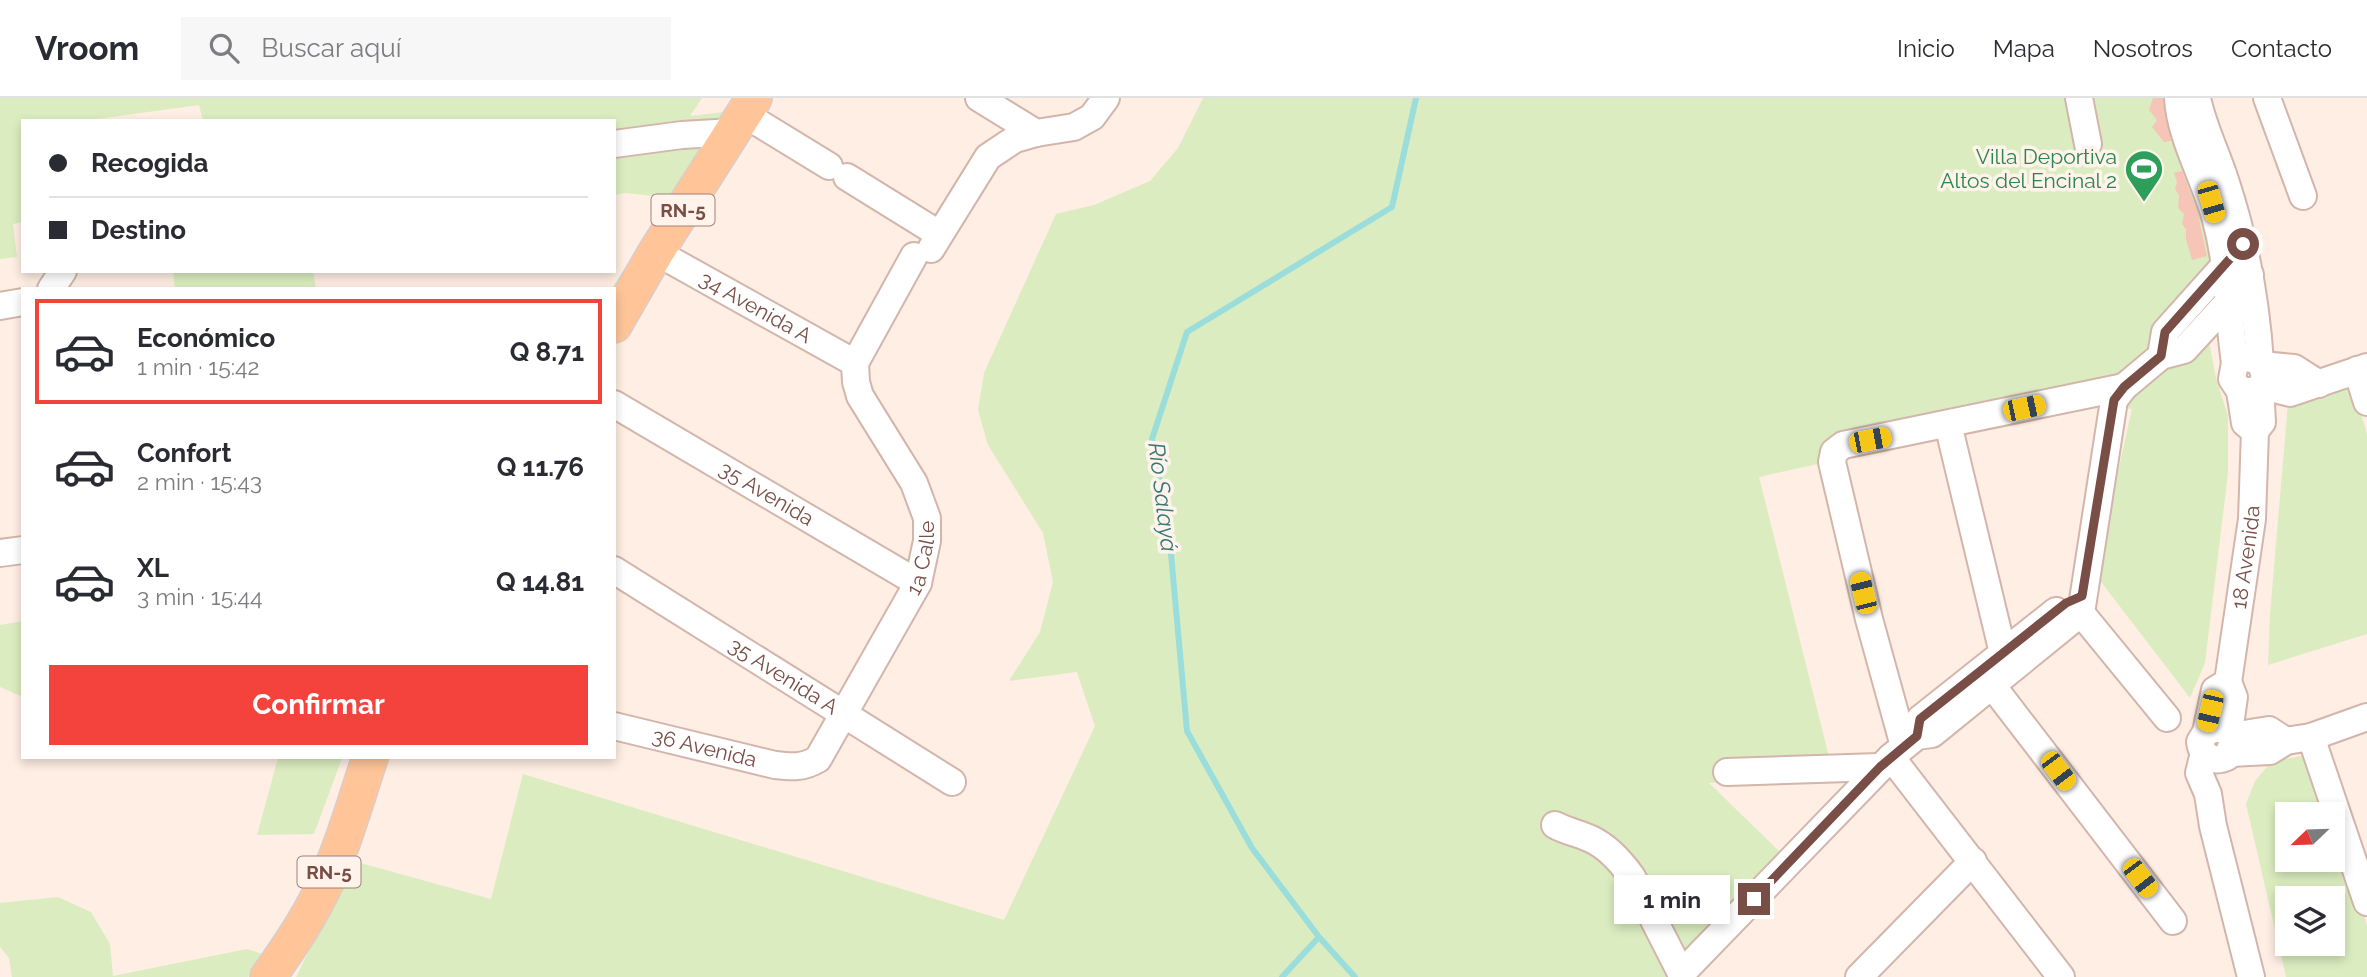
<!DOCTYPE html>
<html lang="es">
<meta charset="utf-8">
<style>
body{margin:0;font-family:Raleway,sans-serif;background:#f7f7f7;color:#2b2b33;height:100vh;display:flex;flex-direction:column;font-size:26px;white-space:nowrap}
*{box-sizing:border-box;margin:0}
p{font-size:23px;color:#7c7c81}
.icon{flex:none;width:38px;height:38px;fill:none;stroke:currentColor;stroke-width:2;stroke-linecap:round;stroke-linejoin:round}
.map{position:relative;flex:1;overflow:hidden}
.side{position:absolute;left:21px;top:189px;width:595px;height:472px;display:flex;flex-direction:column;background:#fff;border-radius:0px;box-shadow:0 4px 10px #0003}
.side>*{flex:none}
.hud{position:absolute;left:21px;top:21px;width:595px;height:154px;border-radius:0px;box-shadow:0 4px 10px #0003;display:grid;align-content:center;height:154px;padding:0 28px;background:#fff}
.needle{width:46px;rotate:247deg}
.tools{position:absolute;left:2275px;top:704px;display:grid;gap:14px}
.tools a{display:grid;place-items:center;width:70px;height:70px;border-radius:0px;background:#fff;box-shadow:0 4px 10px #0003;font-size:35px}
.end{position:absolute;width:32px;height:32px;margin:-16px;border:9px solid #794e46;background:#fff;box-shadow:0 0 0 4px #fff}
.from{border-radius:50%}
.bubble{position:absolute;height:49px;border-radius:0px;background:#fff;box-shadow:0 4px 10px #0003;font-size:23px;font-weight:700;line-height:49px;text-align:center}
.car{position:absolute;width:21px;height:42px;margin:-21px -10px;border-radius:9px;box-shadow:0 0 5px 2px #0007;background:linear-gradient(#f5c518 24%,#345 0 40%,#f5c518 0 76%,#345 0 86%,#f5c518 0)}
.hud b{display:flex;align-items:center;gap:24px;height:66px;font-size:26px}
.hud b+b{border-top:2px solid #e1e1e2}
.hud i{width:18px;height:18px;background:#2b2b33}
ul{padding:12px 0 0;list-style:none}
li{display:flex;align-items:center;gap:21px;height:105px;margin:0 14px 10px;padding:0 14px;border:4px solid transparent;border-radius:0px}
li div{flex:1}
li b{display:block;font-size:26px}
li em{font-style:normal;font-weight:700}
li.selected{border-color:#f4423c}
li>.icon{width:63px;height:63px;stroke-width:1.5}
.primary-button{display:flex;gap:14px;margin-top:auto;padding:14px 28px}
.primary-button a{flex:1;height:80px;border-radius:0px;background:#f4423c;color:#fff;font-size:28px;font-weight:700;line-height:80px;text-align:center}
header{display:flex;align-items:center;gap:42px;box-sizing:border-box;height:98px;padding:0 35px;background:#fff;border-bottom:2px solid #e1e1e2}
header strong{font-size:33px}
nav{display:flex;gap:38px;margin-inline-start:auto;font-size:24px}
.search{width:490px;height:63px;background:#f7f7f7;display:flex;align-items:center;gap:18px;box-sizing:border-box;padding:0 24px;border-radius:0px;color:#7c7c81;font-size:26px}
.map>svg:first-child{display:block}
.green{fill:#dbedc0;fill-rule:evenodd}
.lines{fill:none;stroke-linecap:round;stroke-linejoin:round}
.stream{stroke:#9bddda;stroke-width:6}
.building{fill:#f6c5b8}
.minor-casing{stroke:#d3b5ab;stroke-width:30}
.major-casing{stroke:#d9cdcb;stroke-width:38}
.minor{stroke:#fff;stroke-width:26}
.major{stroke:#ffc599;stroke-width:35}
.route{stroke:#794e46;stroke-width:9}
.labels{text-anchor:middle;stroke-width:7;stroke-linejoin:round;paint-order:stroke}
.shield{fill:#fff3eb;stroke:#a18078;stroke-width:2}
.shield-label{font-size:19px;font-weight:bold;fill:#794e46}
.leisure-label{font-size:21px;fill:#27864d;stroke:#fff3eb;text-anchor:end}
.street-label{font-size:21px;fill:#794e46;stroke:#fff3eb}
.water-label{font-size:23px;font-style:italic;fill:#357976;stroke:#fff3eb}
</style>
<header>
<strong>Vroom</strong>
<div class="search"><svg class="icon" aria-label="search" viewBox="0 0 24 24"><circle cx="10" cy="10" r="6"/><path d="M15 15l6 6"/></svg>Buscar aquí</div>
<nav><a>Inicio</a><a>Mapa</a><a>Nosotros</a><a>Contacto</a></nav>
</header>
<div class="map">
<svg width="2367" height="879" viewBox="0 0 2367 879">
<rect width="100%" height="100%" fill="#feeee3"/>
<path class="green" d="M0,0H702L690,18L732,13L614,195V191H611L672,100L626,95L614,97V23H203L199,7L97,21V23H23V124L13,126L17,159L0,161Z
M1203,0H2174L2218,159L2200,175L2208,238L2216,280L2228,318V375L2205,565L2190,600L2095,476L2132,311L2088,306L1759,379L1834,679L1709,685L1782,756L1676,860L1686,879H296L353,763L491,801L523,676L1004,822L1095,628L1077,574L1009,583L1040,534L1053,484L1043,435L988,347L978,312L984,275L1056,116L1094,107L1150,83L1178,50Z
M173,173H313L316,191H175Z
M2353,289L2367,336V536L2268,567L2270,516L2289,293Z
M23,523V599L0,589V527Z
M2308,657L2321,672L2367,828V879H2286L2246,706L2255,683L2272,663ZM2287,716H2333V761H2287ZM2287,800H2333V845H2287Z
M278,660H342L314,736L257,737Z
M58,799L91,814L110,846L113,878L247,851L265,857L248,879H12L9,860L0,849V805Z"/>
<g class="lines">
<path class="stream" d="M1282,879L1319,839
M1355,879L1319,839L1252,750L1187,633L1169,434L1152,341L1187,234L1392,109L1416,0"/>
</g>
<path class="building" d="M2153,0H2163L2171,43L2164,44L2152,29L2157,22L2149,12Z
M2182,73L2197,112L2207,158L2192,162L2186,141V131L2182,126L2184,116L2178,110L2179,97L2175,91L2177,84L2174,75Z"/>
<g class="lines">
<g class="minor-casing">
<g id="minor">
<path d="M979,0L1036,35"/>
<path d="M2079,0L2088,46"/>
<path d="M2178,0C2180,40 2206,83 2216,122C2229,170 2228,217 2235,265L2232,281L2240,293H2253L2262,288L2265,277L2260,264L2245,259L2235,265"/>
<path d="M2197,0C2203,29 2216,54 2225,82C2245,142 2256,202 2260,264"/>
<path d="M2267,0L2303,98"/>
<path d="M744,16L829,68"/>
<path d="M614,46L682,37L733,34"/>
<path d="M847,79L939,136"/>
<path d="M931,151L988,59L1015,41L1036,35L1074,29L1092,19L1106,0"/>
<path id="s1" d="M656,154L855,265"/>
<path d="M51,191L63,173"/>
<path d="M0,208L23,204"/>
<path d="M2161,258L2165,234L2233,158"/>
<path d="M2262,267L2294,270L2319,286"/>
<path d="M2357,272L2367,304"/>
<path d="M2262,288L2290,295L2367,269"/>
<path d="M2240,293L2245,325L2255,333L2262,324L2260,289"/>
<path id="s2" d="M614,306L918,485"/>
<path d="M1948,326L2003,555"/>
<path d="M0,455L23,452"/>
<path id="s3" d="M614,472L952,684"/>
<path d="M2081,515L2167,620"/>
<path d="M1981,573L2173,823"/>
<path id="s4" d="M2228,584L2252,421L2255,333"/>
<path d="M2228,584L2234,599L2229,634"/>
<path id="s5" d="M614,628L775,667C792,669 803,670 818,661L918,485L927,443V420L914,385L860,298L856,284L855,265L914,158"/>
<path d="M2206,634L2217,630L2229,634L2233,644L2227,659C2214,665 2202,659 2200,644L2206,634L2215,592L2228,584"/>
<path d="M1917,638L1920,621L2056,513"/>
<path d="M2231,638L2269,632L2286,643"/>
<path d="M2311,639L2367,804"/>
<path d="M1904,648L1869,521L1832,364L1834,354L1843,347L2124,289"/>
<path d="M2204,655L2199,675L2208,696L2213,728L2251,879"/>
<path d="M2230,655L2270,653L2286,643L2311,639L2367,619"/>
<path d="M1891,659L2061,879"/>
<path d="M1727,674L1880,669"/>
<path d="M1555,727C1566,733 1580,736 1591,741C1608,749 1622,765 1632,779L1683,879"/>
<path d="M1681,876L1891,659L1917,638L1932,636L2081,515L2114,302L2124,289L2161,258L2184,252L2230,202L2250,177"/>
<path d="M1859,879L1973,763"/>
</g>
</g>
<g class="major-casing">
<path id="major" d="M614,227L656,154L754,0
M268,879C286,854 303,829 317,802C341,757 354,707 370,660"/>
</g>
<use href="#minor" class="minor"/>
<use href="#major" class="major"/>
</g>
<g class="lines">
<path class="route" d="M1754,801L1880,669L1917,638L1920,621L2066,505L2082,498L2114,302L2124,289L2161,258L2165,234L2243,146"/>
</g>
<defs>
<g id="stadium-pin" transform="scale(2.0125)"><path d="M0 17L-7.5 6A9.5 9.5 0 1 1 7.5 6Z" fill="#2e9e5b" stroke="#fff3eb"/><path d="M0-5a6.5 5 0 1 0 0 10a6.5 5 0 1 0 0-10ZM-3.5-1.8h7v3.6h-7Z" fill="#fff"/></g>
</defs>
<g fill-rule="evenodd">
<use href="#stadium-pin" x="2144" y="71"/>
</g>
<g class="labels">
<g class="shield">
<rect x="651.5" y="96.5" width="63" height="31" rx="5"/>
<rect x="297.5" y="758.5" width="63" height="31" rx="5"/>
</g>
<g class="shield-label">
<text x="683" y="119">RN-5</text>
<text x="329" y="781">RN-5</text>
</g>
<g class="leisure-label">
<text x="2117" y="66">Villa Deportiva<tspan x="2117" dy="24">Altos del Encinal 2</tspan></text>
</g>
<g class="street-label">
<text dy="7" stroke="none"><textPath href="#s1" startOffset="114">34 Avenida A</textPath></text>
<text dy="7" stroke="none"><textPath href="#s2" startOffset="177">35 Avenida</textPath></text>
<text dy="7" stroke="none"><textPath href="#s4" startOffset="126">18 Avenida</textPath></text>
<text dy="7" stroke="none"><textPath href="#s5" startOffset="438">1a Calle</textPath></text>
<text dy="7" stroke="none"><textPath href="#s3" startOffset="200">35 Avenida A</textPath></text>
<text dy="7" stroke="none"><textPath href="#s5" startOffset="93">36 Avenida</textPath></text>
</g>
<g class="water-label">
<text transform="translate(1163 399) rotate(83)" y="8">Río Salayá</text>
</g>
</g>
</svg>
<div class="tools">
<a><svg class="needle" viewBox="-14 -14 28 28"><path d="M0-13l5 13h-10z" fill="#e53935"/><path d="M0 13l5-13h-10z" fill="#7c7c81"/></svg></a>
<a><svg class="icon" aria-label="layers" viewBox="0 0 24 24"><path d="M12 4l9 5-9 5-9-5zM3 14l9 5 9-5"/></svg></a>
</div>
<i class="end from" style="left:2243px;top:146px"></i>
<i class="end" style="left:1754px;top:801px"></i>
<div class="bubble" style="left:1614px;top:777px;width:116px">1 min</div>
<i class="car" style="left:2211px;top:104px;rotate:164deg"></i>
<i class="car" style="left:2024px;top:310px;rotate:78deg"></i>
<i class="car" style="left:1870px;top:342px;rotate:79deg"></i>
<i class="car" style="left:1863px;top:495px;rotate:346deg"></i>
<i class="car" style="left:2210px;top:613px;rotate:193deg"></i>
<i class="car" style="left:2058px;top:673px;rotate:143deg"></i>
<i class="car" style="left:2140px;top:780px;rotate:143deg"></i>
<div class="hud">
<b><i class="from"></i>Recogida</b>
<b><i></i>Destino</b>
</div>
<section class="side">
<ul>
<li class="selected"><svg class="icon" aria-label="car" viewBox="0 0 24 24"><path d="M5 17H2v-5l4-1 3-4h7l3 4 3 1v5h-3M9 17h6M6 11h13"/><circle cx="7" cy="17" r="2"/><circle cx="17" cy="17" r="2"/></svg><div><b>Económico</b><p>1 min · 15:42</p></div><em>Q 8.71</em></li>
<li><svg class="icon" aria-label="car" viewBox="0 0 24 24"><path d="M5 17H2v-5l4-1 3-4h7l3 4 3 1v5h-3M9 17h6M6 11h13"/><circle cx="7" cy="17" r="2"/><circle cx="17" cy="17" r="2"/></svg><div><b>Confort</b><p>2 min · 15:43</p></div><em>Q 11.76</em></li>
<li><svg class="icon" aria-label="car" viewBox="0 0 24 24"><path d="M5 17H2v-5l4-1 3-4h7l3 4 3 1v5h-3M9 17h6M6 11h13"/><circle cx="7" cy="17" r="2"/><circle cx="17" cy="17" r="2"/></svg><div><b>XL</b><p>3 min · 15:44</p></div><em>Q 14.81</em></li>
</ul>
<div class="primary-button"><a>Confirmar</a></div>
</section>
</div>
